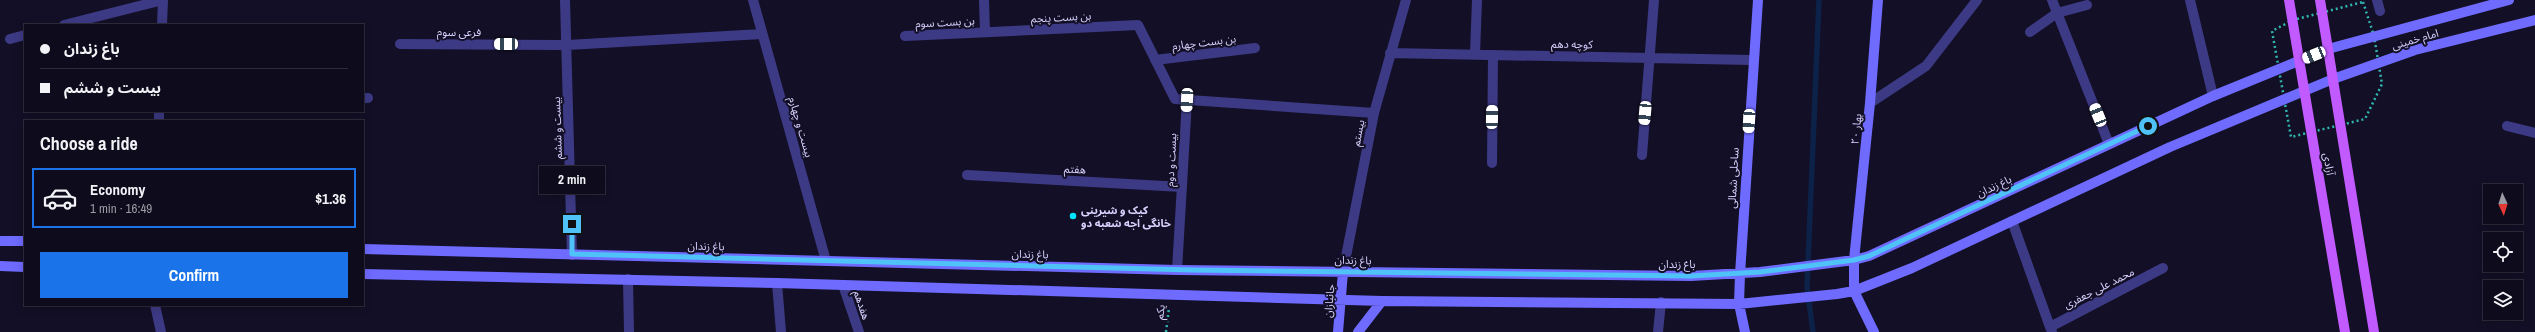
<!DOCTYPE html>
<meta charset="utf-8">
<style>
body{margin:0;font-family:"Archivo Narrow","Noto Sans Arabic",sans-serif;background:#1c1929;color:#f1f3f6;height:100vh;display:flex;flex-direction:column;font-size:15px;white-space:nowrap}
*{box-sizing:border-box;margin:0}
p{font-size:13px;color:#9b9ba3}
.icon{flex:none;width:22px;height:22px;fill:none;stroke:currentColor;stroke-width:2;stroke-linecap:round;stroke-linejoin:round}
.map{position:relative;flex:1;overflow:hidden}
.side{position:absolute;left:24px;top:120px;width:340px;height:186px;display:flex;flex-direction:column;background:#0e0b1c;border-radius:0px;box-shadow:0 2px 10px #0003,0 0 0 1px #2e2b3b}
.side>*{flex:none}
.guide{position:absolute;left:24px;top:24px;width:340px;height:88px;border-radius:0px;box-shadow:0 2px 10px #0003,0 0 0 1px #2e2b3b;display:grid;align-content:center;height:88px;padding:0 16px;background:#0e0b1c}
.needle{width:26px;rotate:176deg}
.buttons{position:absolute;left:2483px;top:184px;display:grid;gap:8px}
.buttons a{display:grid;place-items:center;width:40px;height:40px;border-radius:0px;background:#0e0b1c;box-shadow:0 2px 10px #0003,0 0 0 1px #2e2b3b;font-size:20px}
.end{position:absolute;width:18px;height:18px;margin:-9px;border:5px solid #4fc3f7;background:#111;box-shadow:0 0 0 2px #111}
.from{border-radius:50%}
.bubble{position:absolute;height:28px;border-radius:0px;background:#0e0b1c;box-shadow:0 2px 10px #0003,0 0 0 1px #2e2b3b;font-size:13px;font-weight:700;line-height:28px;text-align:center}
.car{position:absolute;width:12px;height:24px;margin:-12px -6px;border-radius:5px;box-shadow:0 0 3px 1px #0007;background:linear-gradient(#fff 24%,#345 0 40%,#fff 0 76%,#345 0 86%,#fff 0)}
.guide b{display:flex;align-items:center;gap:14px;height:38px;font-size:15px}
.guide b+b{border-top:1px solid #2e2b3b}
.guide i{width:10px;height:10px;background:#f1f3f6}
ul{padding:0;list-style:none}
li{display:flex;align-items:center;gap:12px;height:60px;margin:0 8px 6px;padding:0 8px;border:2px solid #2e2b3b;border-radius:0px}
li div{flex:1}
li b{display:block;font-size:15px}
li em{font-style:normal;font-weight:700}
li.selected{border-color:#1a73e8}
li>.icon{width:36px;height:36px;stroke-width:1.5}
h2{padding:0 16px;font-size:18px;line-height:48px}
.cta{display:flex;gap:8px;margin-top:auto;padding:8px 16px}
.cta a{flex:1;height:46px;border-radius:0px;background:#1a73e8;color:#fff;font-size:16px;font-weight:700;line-height:46px;text-align:center}
.map>svg:first-child{display:block}
.lines{fill:none;stroke-linecap:round;stroke-linejoin:round}
.stream{stroke:#0c2248;stroke-width:5.5}
.path{stroke:#2fb8b0;stroke-width:2.5;stroke-dasharray:2 3;stroke-linecap:butt}
.street{stroke:#3d3a85;stroke-width:10}
.secondary{stroke:#6f6bff;stroke-width:10}
.primary{stroke:#c25bff;stroke-width:10}
.route{stroke:#4fc3f7;stroke-width:5}
.poi-dot{fill:#00e5ff;stroke:#130f26;stroke-width:1.5}
.labels{text-anchor:middle;stroke-width:4;stroke-linejoin:round;paint-order:stroke}
.street-label{font-size:11px;fill:#d9d4ff;stroke:#130f26}
.poi-label{font-size:11px;font-weight:bold;fill:#d9d4ff;stroke:#130f26;text-anchor:start}
</style>
<div class="map">
<svg width="2535" height="332" viewBox="0 0 2535 332">
<rect width="100%" height="100%" fill="#130f26"/>
<g class="lines">
<path class="stream" d="M1813,332L1807,287L1819,0"/>
<path class="path" d="M2363,2L2374,36L2382,84L2365,119L2291,137L2272,31L2293,20Z
M1166,332L1169,308"/>
<path class="street" d="M565,0L572,255
M753,0L826,261
M984,0L985,32
M2052,0L2109,144
M2190,0L2213,96
M2377,0L2380,11
M64,25L163,0L162,25
M2030,32L2057,13L2087,5
M905,36L1138,25L1175,99L1374,113
M10,39L25,35
M400,44L567,45L762,34
M1390,53L1752,60
M1475,54L1477,0
M1155,60L1255,48
M363,98H368
M1870,103L1926,66L1977,0
M159,121V111
M2507,126L2535,133
M1642,155L1654,0
M1492,163L1493,55
M967,175L1182,187
M2012,221L2050,327
M1177,270L1187,100
M1343,272L1374,113L1406,0
M628,279L629,332
M777,283L781,332
M843,285L859,332
M155,305L161,332
M1658,332L1661,302
M2052,332L2050,327L2163,268"/>
<path class="secondary" d="M0,241H25
M363,249L1177,270L1691,276L1760,272L1854,260L1869,256L2213,96L2328,49L2509,0
M0,266L25,267
M363,274L777,283L1382,301L1739,304L1837,294L1854,291L1912,268L2170,147L2333,79L2415,50L2535,20
M1338,332L1343,272
M1358,332L1382,301
M1745,332L1739,304L1740,274L1758,0
M1874,332L1854,291V260L1870,103L1878,0"/>
<path class="primary" d="M2289,0L2345,332
M2320,0L2374,332"/>
</g>
<g class="lines">
<path class="route" d="M572,224V254L1192,270L1691,276L1760,272L1854,260L1869,256L2148,126"/>
</g>
<circle class="poi-dot" cx="1073" cy="216" r="4"/>
<g class="labels">
<g class="street-label">
<text transform="translate(1061 17) rotate(-3)" y="4">بن بست پنجم</text>
<text transform="translate(945 22) rotate(-3)" y="4">بن بست سوم</text>
<text x="459" y="36">فرعی سوم</text>
<text transform="translate(2415 39) rotate(-16)" y="4">امام خمینی</text>
<text transform="translate(1204 42) rotate(-7)" y="4">بن بست چهارم</text>
<text transform="translate(1572 44) rotate(1)" y="4">کوچه دهم</text>
<text transform="translate(801 127) rotate(74)" y="4">بیست و چهارم</text>
<text transform="translate(557 128) rotate(-92)" y="4">بیست و ششم</text>
<text transform="translate(1856 129) rotate(-84)" y="4">بهار ۲۰</text>
<text transform="translate(1358 133) rotate(-79)" y="4">بیستم</text>
<text transform="translate(1171 160) rotate(-87)" y="4">بیست و دوم</text>
<text transform="translate(2329 164) rotate(81)" y="4">آزادی</text>
<text transform="translate(1075 169) rotate(3)" y="4">هفتم</text>
<text transform="translate(1733 178) rotate(-87)" y="4">ساحلی شمالی</text>
<text transform="translate(1994 186) rotate(-25)" y="4">باغ زندان</text>
<text transform="translate(706 246) rotate(1)" y="4">باغ زندان</text>
<text transform="translate(1030 254) rotate(1)" y="4">باغ زندان</text>
<text transform="translate(1353 260) rotate(1)" y="4">باغ زندان</text>
<text x="1677" y="268">باغ زندان</text>
<text transform="translate(2099 288) rotate(-27)" y="4">محمد علی جعفری</text>
<text transform="translate(1329 301) rotate(-85)" y="4">جانبازان</text>
<text transform="translate(862 305) rotate(72)" y="4">هفدهم</text>
<text transform="translate(1160 312) rotate(-83)" y="4">یکم</text>
</g>
<g class="poi-label">
<text x="1081" y="214">کیک و شیرینی<tspan x="1081" dy="13">خانگی اجه شعبه دو</tspan></text>
</g>
</g>
</svg>
<div class="buttons">
<a><svg class="needle" viewBox="-14 -14 28 28"><path d="M0-13l5 13h-10z" fill="#e53935"/><path d="M0 13l5-13h-10z" fill="#9b9ba3"/></svg></a>
<a><svg class="icon" aria-label="locate" viewBox="0 0 24 24"><circle cx="12" cy="12" r="6"/><path d="M12 2v4M12 18v4M2 12h4M18 12h4"/></svg></a>
<a><svg class="icon" aria-label="layers" viewBox="0 0 24 24"><path d="M12 4l9 5-9 5-9-5zM3 14l9 5 9-5"/></svg></a>
</div>
<i class="end from" style="left:2148px;top:126px"></i>
<i class="end" style="left:572px;top:224px"></i>
<div class="bubble" style="left:539px;top:166px;width:66px">2 min</div>
<i class="car" style="left:506px;top:44px;rotate:270deg"></i>
<i class="car" style="left:2314px;top:55px;rotate:248deg"></i>
<i class="car" style="left:1187px;top:100px;rotate:183deg"></i>
<i class="car" style="left:1645px;top:113px;rotate:185deg"></i>
<i class="car" style="left:2098px;top:115px;rotate:338deg"></i>
<i class="car" style="left:1492px;top:117px;rotate:1deg"></i>
<i class="car" style="left:1749px;top:121px;rotate:183deg"></i>
<div class="guide">
<b><i class="from"></i>باغ زندان</b>
<b><i></i>بیست و ششم</b>
</div>
<section class="side">
<h2>Choose a ride</h2>
<ul>
<li class="selected"><svg class="icon" aria-label="car" viewBox="0 0 24 24"><path d="M5 17H2v-5l4-1 3-4h7l3 4 3 1v5h-3M9 17h6M6 11h13"/><circle cx="7" cy="17" r="2"/><circle cx="17" cy="17" r="2"/></svg><div><b>Economy</b><p>1 min · 16:49</p></div><em>$1.36</em></li>
</ul>
<div class="cta"><a>Confirm</a></div>
</section>
</div>
